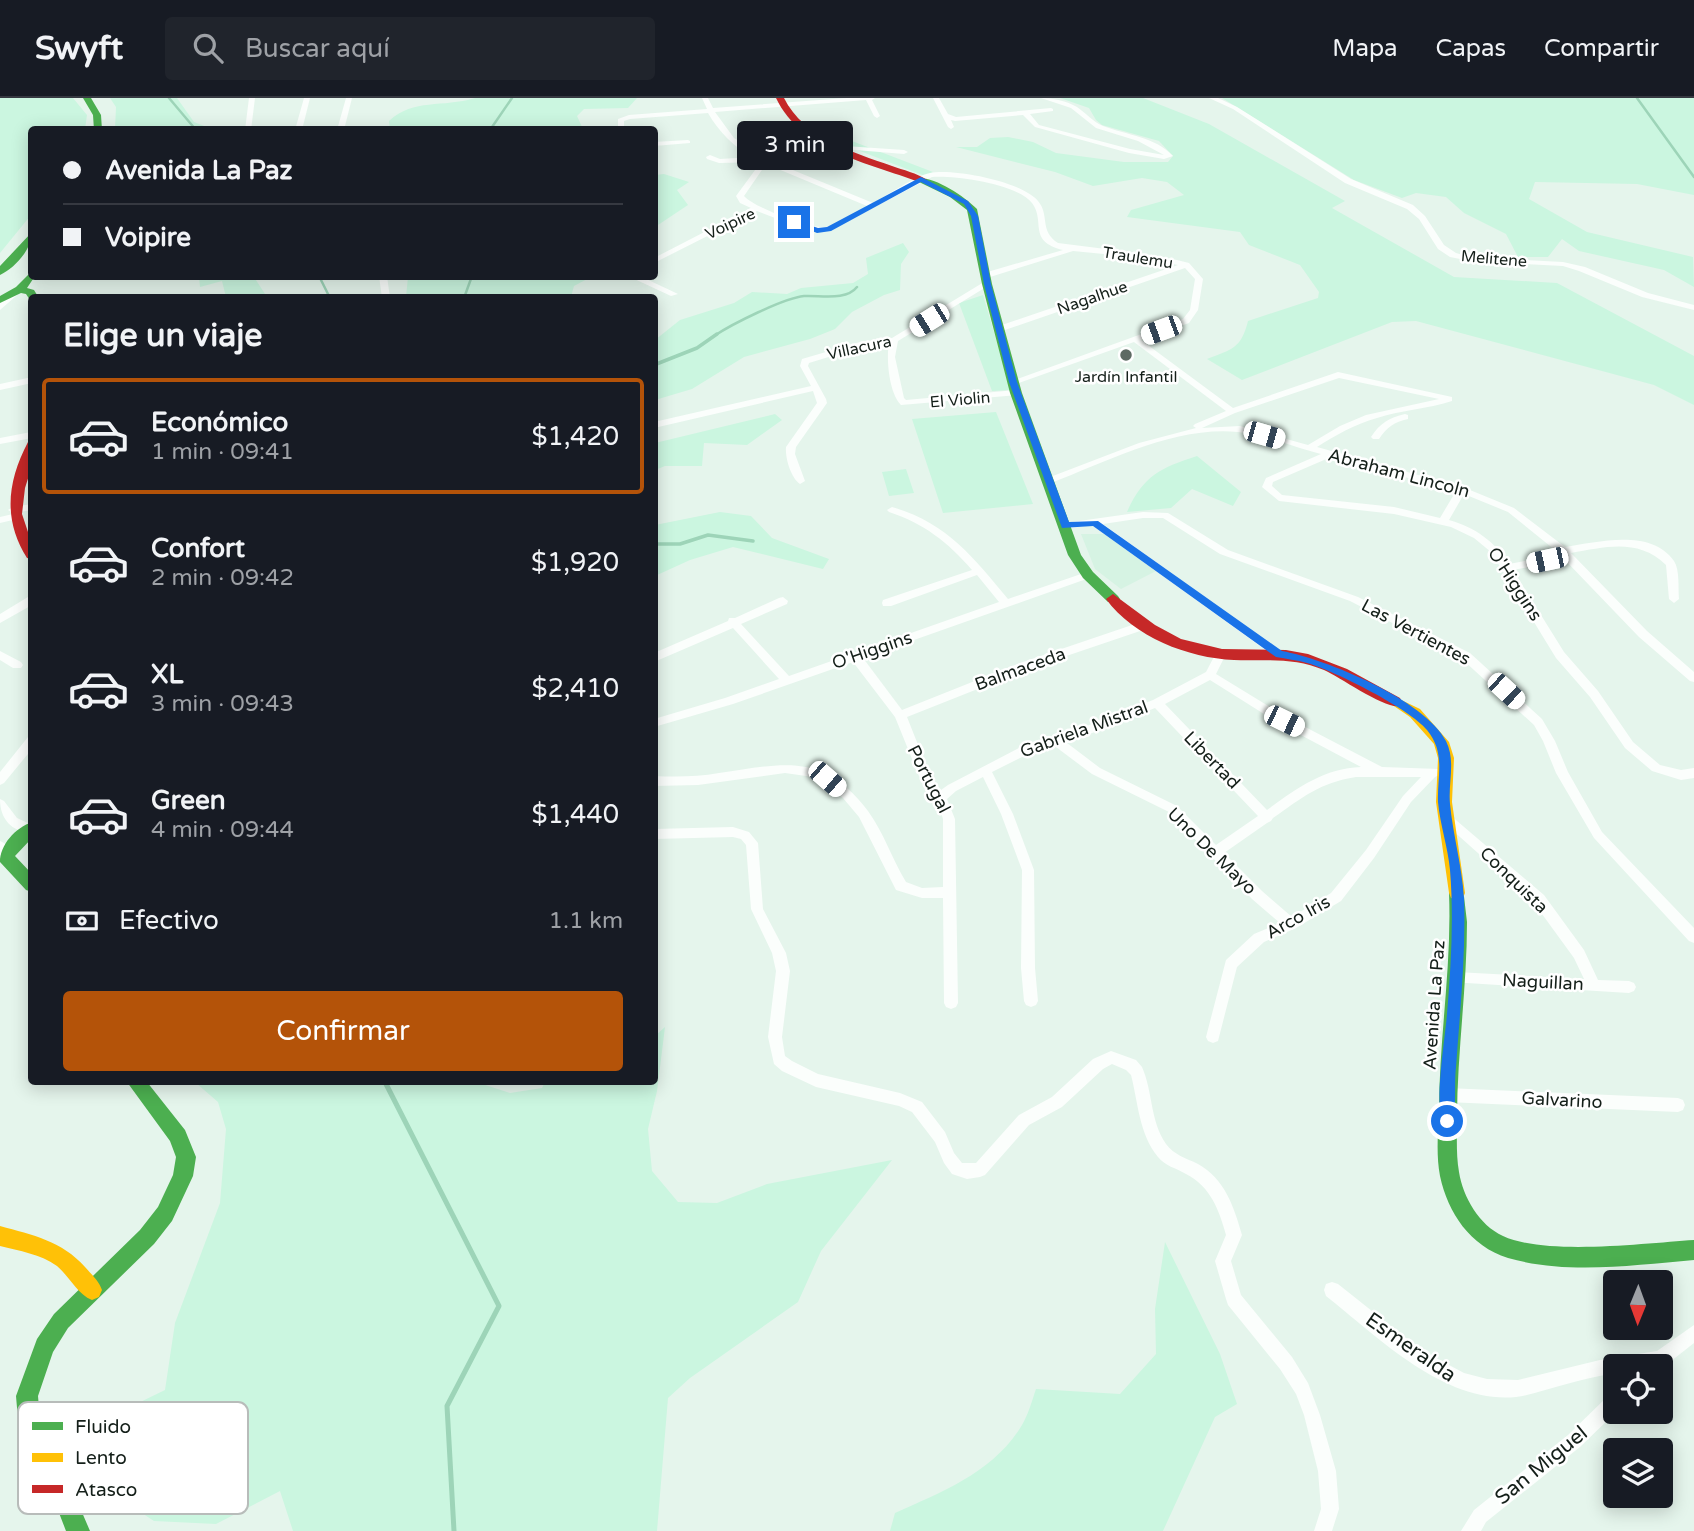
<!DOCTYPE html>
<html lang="es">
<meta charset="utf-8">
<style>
body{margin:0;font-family:"Varela Round",sans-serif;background:#20242c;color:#f1f3f6;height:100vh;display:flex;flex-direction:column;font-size:26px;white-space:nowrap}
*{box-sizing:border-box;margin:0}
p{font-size:23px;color:#9ea1a6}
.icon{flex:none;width:38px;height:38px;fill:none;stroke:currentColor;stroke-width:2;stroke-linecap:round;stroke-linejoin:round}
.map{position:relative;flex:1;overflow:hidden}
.side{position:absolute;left:28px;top:196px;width:630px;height:791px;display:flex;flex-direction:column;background:#171b24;border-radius:7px;box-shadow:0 4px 18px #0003}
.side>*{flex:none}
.top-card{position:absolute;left:28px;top:28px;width:630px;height:154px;border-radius:7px;box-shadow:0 4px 18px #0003;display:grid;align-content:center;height:154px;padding:0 35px;background:#171b24}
.needle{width:46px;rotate:181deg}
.tools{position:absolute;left:1603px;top:1172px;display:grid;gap:14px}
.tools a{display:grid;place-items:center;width:70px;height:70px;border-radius:7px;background:#171b24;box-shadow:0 4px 18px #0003;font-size:35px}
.end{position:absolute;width:32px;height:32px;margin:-16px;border:9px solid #1a73e8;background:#fff;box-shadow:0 0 0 4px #fff}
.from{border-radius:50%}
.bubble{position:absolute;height:49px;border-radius:7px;background:#171b24;box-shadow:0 4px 18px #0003;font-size:23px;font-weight:600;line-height:49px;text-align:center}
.car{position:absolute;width:21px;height:42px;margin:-21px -10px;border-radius:9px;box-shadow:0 0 5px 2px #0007;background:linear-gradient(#fff 24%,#345 0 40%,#fff 0 76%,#345 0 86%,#fff 0)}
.top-card b{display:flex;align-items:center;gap:24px;height:66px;font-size:26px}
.top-card b+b{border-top:2px solid #363941}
.top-card i{width:18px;height:18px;background:#f1f3f6}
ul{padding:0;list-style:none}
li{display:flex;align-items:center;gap:21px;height:116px;margin:0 14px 10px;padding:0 21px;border:4px solid transparent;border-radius:7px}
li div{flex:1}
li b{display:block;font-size:26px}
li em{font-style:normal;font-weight:600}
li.active{border-color:#b45309}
li>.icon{width:63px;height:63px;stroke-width:1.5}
h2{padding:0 35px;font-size:32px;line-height:84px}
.pay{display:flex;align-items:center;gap:18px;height:77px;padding:0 35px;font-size:26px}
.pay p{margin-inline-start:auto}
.cta{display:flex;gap:14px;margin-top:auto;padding:14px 35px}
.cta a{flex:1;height:80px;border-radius:7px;background:#b45309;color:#fff;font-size:28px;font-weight:600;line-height:80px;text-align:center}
header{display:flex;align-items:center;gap:42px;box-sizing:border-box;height:98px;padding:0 35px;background:#171b24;border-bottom:2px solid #363941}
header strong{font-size:33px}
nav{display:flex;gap:38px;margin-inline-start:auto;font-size:24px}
.search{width:490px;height:63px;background:#20242c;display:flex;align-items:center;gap:18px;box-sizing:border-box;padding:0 24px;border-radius:7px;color:#9ea1a6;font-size:26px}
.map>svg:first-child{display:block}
.built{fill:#d6f3e3}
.green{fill:#cbf6e0}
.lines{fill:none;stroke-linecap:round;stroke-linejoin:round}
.stream-far2{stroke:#9dd4b8;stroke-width:2.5}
.stream-far1{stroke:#9dd4b8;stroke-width:3.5}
.stream{stroke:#9dd4b8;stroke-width:5}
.street{fill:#fbfefc;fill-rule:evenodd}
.fast{fill:#4caf50;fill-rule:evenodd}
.slow{fill:#ffc107;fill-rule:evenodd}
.jam{fill:#c62828;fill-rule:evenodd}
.route{fill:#1a73e8}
.poi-dot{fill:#5d6a63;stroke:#fff;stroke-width:2.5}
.labels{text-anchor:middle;stroke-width:5;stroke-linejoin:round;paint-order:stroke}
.far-street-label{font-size:16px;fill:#141f19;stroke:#fff}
.far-poi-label{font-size:16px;fill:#141f19;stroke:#fff}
.street-label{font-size:18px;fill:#141f19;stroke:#fff}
.near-street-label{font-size:21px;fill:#141f19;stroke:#fff}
.key{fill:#fff;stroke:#b8bcba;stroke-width:2}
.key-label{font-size:19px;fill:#141f19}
</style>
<header>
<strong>Swyft</strong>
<div class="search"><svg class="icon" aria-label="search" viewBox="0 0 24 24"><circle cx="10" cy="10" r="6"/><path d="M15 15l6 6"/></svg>Buscar aquí</div>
<nav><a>Mapa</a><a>Capas</a><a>Compartir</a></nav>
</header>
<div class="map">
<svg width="1694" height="1433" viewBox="0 0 1694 1433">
<rect width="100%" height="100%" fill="#e5f5ec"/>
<path class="built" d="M1081,436H1104L1156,473L1121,491L1095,471Z"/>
<path class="green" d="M0,0H73L87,17L85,31L32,32L31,117L0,155Z
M110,0H177L194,24L212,31H115L116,9Z
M475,0H637L628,10L584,11L577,18L583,31H390L389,23C414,0 442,10 475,0Z
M1060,0H1143L1209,26L1345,103L1332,110L1454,179L1557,185L1694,258V307L1654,287L1416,223L1392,224L1242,282L1207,261C1232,251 1241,251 1248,223L1318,200L1319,194L1300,167L1249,147L1240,134L1127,119L1131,112L1184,97L1167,84L1142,80L1093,88L1055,74L956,49H977L990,40L1008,39L1033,44L1056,55L1124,64H1168L1173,58L1159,43L1102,27L1096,22L1089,10Z
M1222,0H1694V97L1637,86L1535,84L1529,101L1587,134L1693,159L1694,189L1664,172L1579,153L1562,141L1548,159H1518L1506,136L1464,115L1446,99L1416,95L1402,100L1354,82Z
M844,40L933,74L925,78L834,43Z
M664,76L689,84L677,92L688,107L655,129V77Z
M903,145L909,154L901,166L900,192L884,197L852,214L835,231L810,241L744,259L692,291L655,302V242L680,222L734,205L752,194L787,196L801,190L853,185L868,176L866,160Z
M199,179H254L267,199H226L222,183L200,189Z
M408,179V178L591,179L574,188L571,199H406Z
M983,197L1011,292L992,293L959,205Z
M996,314L1033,406L943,415L912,321Z
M775,316L782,322L747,347L704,345L702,368H665L655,372V345Z
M1197,358L1241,394L1233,408L1192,391L1171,410L1127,414C1143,378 1160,370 1197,358Z
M906,371L914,395L889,398L882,374Z
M720,414L751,418L772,440L829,461L823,471L733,449L690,462L655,478V427Z
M665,929L657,993L648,1031L652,1073L678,1104L717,1105L767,1086L892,1062L821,1153L798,1204L690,1280L668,1300L657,1433H293L280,1393L216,1426L154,1423L125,1404L122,1368L115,1339L130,1309L165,1292L175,1225L220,1105L226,1031L218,1004L196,985L197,984H476L510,995L542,990L545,984H654L655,938Z
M1165,1144L1220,1256L1237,1306L1215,1319L1163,1433H890L895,1415C942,1394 994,1374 1022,1327C1028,1317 1032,1303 1036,1291L1120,1296L1156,1256L1155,1211Z"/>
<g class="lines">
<path class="stream-far2" d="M169,0L196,32
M1637,0L1694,79
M490,32L512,0
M314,178L320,180L330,200
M464,200L472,178
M714,238C732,226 784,200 804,198C821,197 846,203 857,189"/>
<path class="stream-far1" d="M654,267L697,250L717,236
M654,446H680L708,437L753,443"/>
<path class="stream" d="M385,984L499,1208L447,1308L454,1433"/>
<path class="street" d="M249,0H255L251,32H245Z
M304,0H310L302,32H295Z
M346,0H352L344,32H337Z
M702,0H708L713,10L847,0H875L872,2L880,18L877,20L874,18L866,2L715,14L734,40L765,60L813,37H817V39L771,63L873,105C888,97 915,78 930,75C954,70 1023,84 1038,103C1050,117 1039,133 1058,145L1145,156L1177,162L1189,165L1203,181L1198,212L1189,225L1141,242L1233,310L1338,274L1452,299V303C1427,311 1402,312 1377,320C1355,326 1336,337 1317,349L1465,390L1514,410L1565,449C1598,444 1651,430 1674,463C1680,472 1678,491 1679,501L1674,505L1669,501L1666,467C1638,440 1606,449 1571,455L1647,533L1694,574V584L1690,583L1639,539L1565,462L1513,472L1564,554L1598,593L1633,644L1660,667L1681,672L1694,670V680L1681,682L1652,673L1625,650L1590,599L1556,560L1491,454L1474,440L1451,429L1394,416L1279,403L1262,389L1266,380L1321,356C1297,350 1261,336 1238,334C1174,328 1109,363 1051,385H1045V381L1139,345L1196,330L1193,328L1195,326L1226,313L1134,244L1016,286L1009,284L1183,221L1190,212L1195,181L1185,170L1002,233H996V229L1178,167L1145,160L1073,153L990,179H984V175L1063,152C1027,143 1046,124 1032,105C1018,86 954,77 932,79L829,133H809L757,113L654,165V160L751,110L740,105L736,98L761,64L719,65L707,61L706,59L710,57L720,61L752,59C733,48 719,34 708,15L630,21L624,23V32H618V21L629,17L707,11ZM766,66L867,108C855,114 840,126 827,129C812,132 753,109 744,98ZM1339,280L1439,301L1366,317L1340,328L1308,347L1240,328L1202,330L1235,315ZM1331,359L1456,393L1440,420L1394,409L1282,397L1272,388L1273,384ZM1464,396L1508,414L1560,456L1509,466C1494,443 1476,430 1449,422Z
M933,0H939L948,16L956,19L1051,10L1053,11V13L1030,16L1039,27L1130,51L1164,57L1138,43L1096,30L1071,10L1041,0C1052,0 1067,3 1077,9C1086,15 1093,24 1103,28C1126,37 1156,39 1173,58L1164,61L1129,55L1035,29L1023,17L955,23L951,22L954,29L951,31L948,29Z
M1209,0H1218L1237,9L1351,81L1413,107L1425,118L1444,147L1456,155L1470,159L1563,164L1585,169L1648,195L1694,207V212L1642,199L1579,173L1563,168L1470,163L1450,159L1438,151L1419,121L1407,111L1345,85L1233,11Z
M688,42L690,43V45L654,48V44Z
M845,48L904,52L908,54L904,56L843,51V49Z
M379,178H387L390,200H382Z
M628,178H640L678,196L671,198Z
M984,184L991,186L898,243L895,259L904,300L906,302L1016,292L1020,295L1019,297L901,307C889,295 886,261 889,245L861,249L809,265L808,268L826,301L827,305L796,349L795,356L805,383L800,386C791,380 785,360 786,349L817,305L813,293L654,330V324L811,288L800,268L802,261L860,244L892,240Z
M17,189L24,191L0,212V205Z
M32,279V285L0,292V286Z
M1405,316L1408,317V321C1394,324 1387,329 1379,341H1373L1371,339C1380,325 1389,320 1405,316Z
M31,334L32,340L0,346V340Z
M32,406V412L13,415L8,412L13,409Z
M892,409C946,424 974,460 1008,501L1084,475L1088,474L1093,477L1092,479L863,560L902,612L1020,565L1138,525H1146L1147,528L1146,531L1028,571L907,619L930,677L941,692L948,687L1021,649L1056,640L1153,602L1206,574L1217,553L1221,552L1226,556L1216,576L1288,620L1382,669L1439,671L1441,674L1439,677L1435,679L1411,704L1374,760L1341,803L1296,830L1264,844L1237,869L1218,943L1213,945L1208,943L1206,939L1226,862L1254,836L1280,825L1252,801L1169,714L1092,676L1056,649L1028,656L992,674L1013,716L1034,772L1035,870L1038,903L1036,907L1031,909L1026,907L1024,903L1021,870L1022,772L1001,716L983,679L956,693L947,701L955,721L958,905L956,909L951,911L946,909L944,905L943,800H922L896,792L859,719L843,700L827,687L813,679L785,675L698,687L654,688V678C676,679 697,679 719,675C783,666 823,653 868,713C884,735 892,761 906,784L922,790L943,789V721L940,711L919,678L895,619L853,564L733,606L654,629V621L725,600L779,581L733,530L654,564V555L728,523L729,520H735L779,500L783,499L788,503L787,506L741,526L789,578L999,504L977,477L891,508H883L882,505L883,502L972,472C948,444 923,425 889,414L887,412ZM1210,582L1280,626L1361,669C1324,670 1296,691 1267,712L1165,606ZM1155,610L1258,718L1216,747L1177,708L1100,670L1067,645ZM1356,679H1421L1403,698L1366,752L1331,795L1292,819L1262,793L1224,755L1267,725L1271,723L1273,720C1303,699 1319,685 1356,679Z
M1143,414L1168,415L1228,452L1358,499L1470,555L1542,621L1555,643L1568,674L1602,734L1694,830V845L1689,843L1594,740L1556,675L1543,643L1534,627L1462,561L1350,503L1220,456L1163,420H1143L1103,426L1284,556L1283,559H1275L1092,427L1065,431L1060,428L1065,425Z
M13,416L17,417V421L0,425V419Z
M28,499H32V507L0,525V516Z
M0,553L21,564L23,567L21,570H13L0,562Z
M32,638V651L4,685L0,687V674L28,639Z
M0,701L4,703L17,720L32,727V736C11,733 0,721 0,701Z
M1446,715L1450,717L1544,797L1584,852L1598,882L1629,883L1634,885L1636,889L1634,893L1629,895L1451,884L1449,880L1451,876L1456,874L1584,881L1574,860L1534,805L1442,723L1440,720L1442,717Z
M733,729L749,734L758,745L763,811L786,855L790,873L782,939L785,958L792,963L818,976L900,995L922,1004L945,1034L954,1055L962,1065H976L1019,1017L1052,999L1093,961L1111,953L1136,962L1142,969C1153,994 1150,1023 1166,1046C1174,1057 1186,1060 1198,1066C1225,1081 1234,1109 1242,1137L1231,1163L1241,1197L1292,1259L1308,1285L1320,1317L1336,1373L1339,1411L1332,1433H1314L1321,1411L1318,1373L1304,1317L1296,1296L1280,1271L1228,1207L1226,1201L1215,1163L1226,1137C1219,1112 1211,1089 1186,1076C1176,1070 1165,1068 1158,1059C1139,1036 1138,1004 1131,977L1126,972L1112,966L1103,971L1062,1009L1029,1027L985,1077L980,1079L967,1081L952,1076L944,1065L935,1044L912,1014L899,1008L816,989L782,973L774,966L768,939L776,873L772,855L751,811L746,747L741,741L733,739L654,741V731Z
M0,743C6,745 9,750 12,756L10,760L6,761L0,757Z
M1447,990L1678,1000L1683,1002L1685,1007L1683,1012L1678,1014L1447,1004L1442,1002L1440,997L1442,992Z
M1332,1184L1338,1186L1421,1252L1464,1275L1487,1281L1518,1282L1600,1262L1657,1253L1694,1227V1245L1661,1271V1269H1615V1275C1598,1278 1580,1282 1563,1287C1547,1291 1532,1297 1516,1299C1444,1306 1378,1239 1326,1198L1324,1192L1326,1186Z
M1615,1295L1616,1314L1580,1349L1486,1424L1481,1433H1461L1474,1412L1568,1337L1609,1297Z"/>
<path class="fast" d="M83,0H91L101,17L102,32H94L93,17Z
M919,80C937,80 964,98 977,111L992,186L1022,295L1081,457L1093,474L1118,498L1120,501L1118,504H1108L1083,480L1068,457L1010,295L982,186L967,112L950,99L919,84Z
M32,134C32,151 15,170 0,177V168Z
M32,173V178H35L27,190L34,192L39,200H32L30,202L26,196L21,195L0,205V198L16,189Z
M32,724V740L15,758L32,776V794L26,792L0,764C0,747 15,730 32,724Z
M1457,788L1463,790L1467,824C1467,890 1457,955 1457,1021C1457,1039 1456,1057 1459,1074C1463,1099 1479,1127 1503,1138C1546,1158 1646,1145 1694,1142V1162C1634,1167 1567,1177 1508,1160C1470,1148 1448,1115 1440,1078C1436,1057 1438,1034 1439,1014C1439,940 1452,868 1449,795L1451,790Z
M127,984H147L185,1032L196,1059L193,1078L172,1123L154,1146L68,1230L53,1254L38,1298L41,1333L46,1352L72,1391L90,1433H66L56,1407L25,1357L19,1333L16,1298L37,1241L54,1216L140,1132L158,1109L173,1077L176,1059L170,1043Z"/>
<path class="slow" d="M1395,599L1420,611L1449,644L1454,660L1452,704L1465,795L1463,800L1457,802L1451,800L1449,795L1436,704L1438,660L1434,646L1410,619L1388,604L1390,600Z
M0,1128C33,1137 62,1143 85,1169C92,1177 99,1183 102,1192L99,1199L92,1202C77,1196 70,1179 57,1168C41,1156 19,1153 0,1148Z"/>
<path class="jam" d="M776,0H784C804,40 852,54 892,68C903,72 917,75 927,82L919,84C869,65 801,53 776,0Z
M28,344H32V368L25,390L22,416L32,446V461L27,460C3,422 7,384 28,344Z
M1113,496L1155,527L1181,541L1222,551L1286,552L1308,556L1347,571L1400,600L1402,604L1400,608C1386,612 1340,579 1324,572C1294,559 1265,563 1234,562C1188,560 1134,539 1106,501Z"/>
</g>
<path class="route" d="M921,79L968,103L978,118L991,186L1017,284L1069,424L1098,423L1282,553C1326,561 1425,602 1446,643C1456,663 1448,684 1450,706C1453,737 1462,768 1464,800C1466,856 1460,913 1456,969C1454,985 1457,1014 1452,1027H1443C1434,1005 1445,942 1447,916C1451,868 1454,820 1450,772C1448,749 1440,727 1438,704C1437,678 1446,655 1427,632C1410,611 1335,573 1307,565C1297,562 1286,561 1276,559L1093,428L1062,430L1009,284L984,186L971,118L964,106L921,84L831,133L817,135L790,124L794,122L818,130L827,129Z"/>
<circle class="poi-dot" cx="1126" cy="257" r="7"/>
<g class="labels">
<g class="far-street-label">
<text transform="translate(730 125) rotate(-25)" y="6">Voipire</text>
<text transform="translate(1138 159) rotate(9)" y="6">Traulemu</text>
<text transform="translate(1494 160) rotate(5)" y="6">Melitene</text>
<text transform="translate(1092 199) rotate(-19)" y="6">Nagalhue</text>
<text transform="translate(859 249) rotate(-12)" y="6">Villacura</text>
<text transform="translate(960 301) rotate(-5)" y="6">El Violin</text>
</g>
<g class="far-poi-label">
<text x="1126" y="284">Jardín Infantil</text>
</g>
<g class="street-label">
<text transform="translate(1399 375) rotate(15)" y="6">Abraham Lincoln</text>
<text transform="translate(1515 486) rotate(57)" y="6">O'Higgins</text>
<text transform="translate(1416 534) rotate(28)" y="6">Las Vertientes</text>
<text transform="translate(872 552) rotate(-19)" y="6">O'Higgins</text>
<text transform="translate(1020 571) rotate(-20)" y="6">Balmaceda</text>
<text transform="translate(1084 631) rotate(-20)" y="6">Gabriela Mistral</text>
<text transform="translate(1212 662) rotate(46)" y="6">Libertad</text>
<text transform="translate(929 681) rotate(63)" y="6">Portugal</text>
<text transform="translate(1212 753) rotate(44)" y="6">Uno De Mayo</text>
<text transform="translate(1514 782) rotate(44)" y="6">Conquista</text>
<text transform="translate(1298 819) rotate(-29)" y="6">Arco Iris</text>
<text transform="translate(1543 884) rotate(3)" y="6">Naguillan</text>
<text transform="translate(1434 907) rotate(-86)" y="6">Avenida La Paz</text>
<text transform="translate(1562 1002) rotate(3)" y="6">Galvarino</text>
</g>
<g class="near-street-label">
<text transform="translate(1411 1249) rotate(35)" y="7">Esmeralda</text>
<text transform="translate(1541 1367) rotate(-39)" y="7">San Miguel</text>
</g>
</g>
<rect x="18" y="1304" width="230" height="112" rx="10" class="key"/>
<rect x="32" y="1324" width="31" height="8" fill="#4caf50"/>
<rect x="32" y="1355" width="31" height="9" fill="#ffc107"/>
<rect x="32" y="1387" width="31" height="8" fill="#c62828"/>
<g class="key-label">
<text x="75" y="1335">Fluido</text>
<text x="75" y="1366">Lento</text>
<text x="75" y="1398">Atasco</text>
</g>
</svg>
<div class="tools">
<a><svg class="needle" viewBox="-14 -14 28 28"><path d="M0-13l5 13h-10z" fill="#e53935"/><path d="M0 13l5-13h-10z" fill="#9ea1a6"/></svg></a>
<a><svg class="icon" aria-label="locate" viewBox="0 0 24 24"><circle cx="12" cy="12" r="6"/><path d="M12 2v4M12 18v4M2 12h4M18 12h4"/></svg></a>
<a><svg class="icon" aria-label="layers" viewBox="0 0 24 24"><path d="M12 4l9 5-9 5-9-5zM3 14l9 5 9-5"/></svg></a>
</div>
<i class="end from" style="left:1447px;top:1023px"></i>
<i class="end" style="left:794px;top:124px"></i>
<div class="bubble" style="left:737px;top:23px;width:116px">3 min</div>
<i class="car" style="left:929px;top:222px;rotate:238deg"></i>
<i class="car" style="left:1161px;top:232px;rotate:250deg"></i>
<i class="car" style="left:1264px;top:337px;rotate:106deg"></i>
<i class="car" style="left:1547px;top:462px;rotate:258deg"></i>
<i class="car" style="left:1506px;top:593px;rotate:133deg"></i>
<i class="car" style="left:1284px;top:623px;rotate:116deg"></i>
<i class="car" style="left:827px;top:681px;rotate:131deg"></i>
<div class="top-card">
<b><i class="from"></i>Avenida La Paz</b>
<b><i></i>Voipire</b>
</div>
<section class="side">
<h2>Elige un viaje</h2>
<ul>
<li class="active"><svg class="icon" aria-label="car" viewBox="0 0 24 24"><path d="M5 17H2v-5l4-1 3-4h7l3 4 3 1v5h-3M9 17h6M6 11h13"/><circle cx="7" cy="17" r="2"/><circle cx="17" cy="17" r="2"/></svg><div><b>Económico</b><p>1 min · 09:41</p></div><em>$1,420</em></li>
<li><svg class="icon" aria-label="car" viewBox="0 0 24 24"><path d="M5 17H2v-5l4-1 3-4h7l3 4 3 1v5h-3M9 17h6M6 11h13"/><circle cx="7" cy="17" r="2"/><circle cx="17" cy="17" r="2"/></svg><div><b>Confort</b><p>2 min · 09:42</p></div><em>$1,920</em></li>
<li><svg class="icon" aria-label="car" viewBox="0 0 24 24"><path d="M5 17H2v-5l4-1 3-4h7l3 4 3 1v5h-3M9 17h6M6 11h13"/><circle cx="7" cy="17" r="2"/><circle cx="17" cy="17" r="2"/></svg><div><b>XL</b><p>3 min · 09:43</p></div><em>$2,410</em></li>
<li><svg class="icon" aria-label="car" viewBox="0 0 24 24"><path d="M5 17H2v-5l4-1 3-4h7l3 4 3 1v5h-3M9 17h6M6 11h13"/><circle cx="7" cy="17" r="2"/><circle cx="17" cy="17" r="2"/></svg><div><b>Green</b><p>4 min · 09:44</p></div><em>$1,440</em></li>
</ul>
<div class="pay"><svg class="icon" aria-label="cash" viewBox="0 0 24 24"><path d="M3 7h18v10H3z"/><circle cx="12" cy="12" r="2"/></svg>Efectivo<p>1.1 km</p></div>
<div class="cta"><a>Confirmar</a></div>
</section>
</div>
